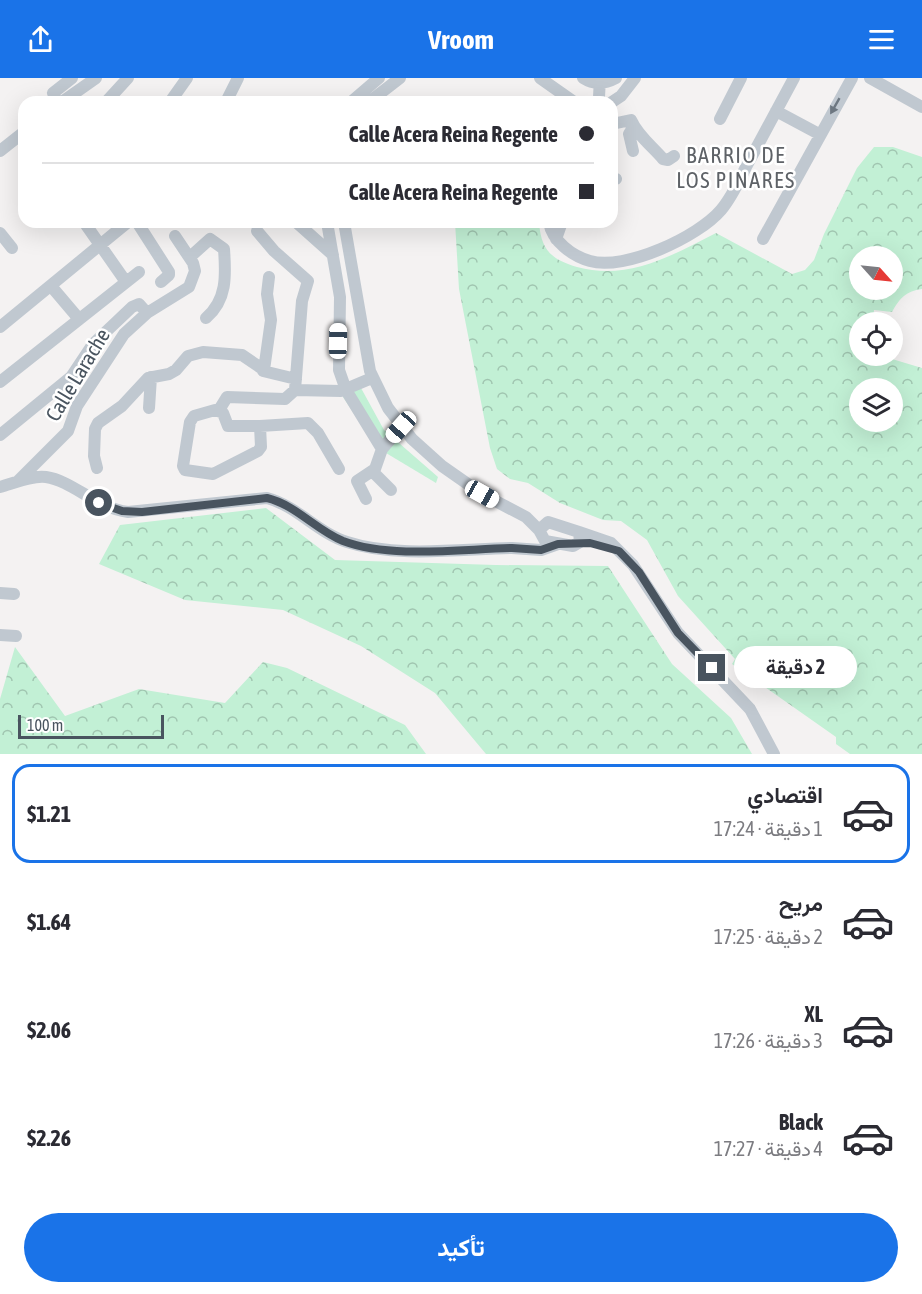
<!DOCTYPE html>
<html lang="ar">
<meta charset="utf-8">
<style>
body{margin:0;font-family:"Asap Condensed",Vazirmatn,sans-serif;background:#f7f7f7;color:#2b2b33;direction:rtl;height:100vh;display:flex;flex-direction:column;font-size:22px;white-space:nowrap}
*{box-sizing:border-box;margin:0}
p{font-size:20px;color:#7c7c81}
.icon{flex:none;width:33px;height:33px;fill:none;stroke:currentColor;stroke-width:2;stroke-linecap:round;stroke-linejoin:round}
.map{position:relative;height:676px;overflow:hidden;direction:ltr}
.panel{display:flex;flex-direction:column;background:#fff;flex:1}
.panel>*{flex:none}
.top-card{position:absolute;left:18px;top:18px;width:600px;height:132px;border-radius:18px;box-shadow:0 6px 24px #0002;direction:rtl;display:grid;align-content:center;height:132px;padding:0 24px;background:#fff}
.needle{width:39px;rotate:117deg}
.tools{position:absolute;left:849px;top:168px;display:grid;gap:12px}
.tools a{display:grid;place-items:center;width:54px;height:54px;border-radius:50%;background:#fff;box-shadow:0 6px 24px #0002;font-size:30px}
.scale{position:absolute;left:18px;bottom:15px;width:146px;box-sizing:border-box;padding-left:6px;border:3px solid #49545f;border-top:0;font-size:16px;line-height:21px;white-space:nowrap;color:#49545f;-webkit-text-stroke:4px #fff;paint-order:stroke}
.end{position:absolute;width:27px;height:27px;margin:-14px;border:8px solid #49545f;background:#fff;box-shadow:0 0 0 3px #fff}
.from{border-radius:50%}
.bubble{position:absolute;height:42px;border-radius:21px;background:#fff;box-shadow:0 6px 24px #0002;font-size:20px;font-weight:700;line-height:42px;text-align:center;direction:rtl}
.car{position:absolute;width:18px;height:36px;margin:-18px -9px;border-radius:8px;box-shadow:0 0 4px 2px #0007;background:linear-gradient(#fff 24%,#345 0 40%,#fff 0 76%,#345 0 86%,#fff 0)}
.top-card b{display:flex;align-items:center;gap:21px;height:57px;font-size:22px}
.top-card b+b{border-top:2px solid #e1e1e2}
.top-card i{width:15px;height:15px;background:#2b2b33}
ul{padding:10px 0 0;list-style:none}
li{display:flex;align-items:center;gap:18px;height:99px;margin:0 12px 9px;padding:0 12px;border:3px solid transparent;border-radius:18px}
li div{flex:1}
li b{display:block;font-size:22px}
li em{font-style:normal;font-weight:700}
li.active{border-color:#1a73e8}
li>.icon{width:54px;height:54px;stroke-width:1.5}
.action{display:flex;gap:12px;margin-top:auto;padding:12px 24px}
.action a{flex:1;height:69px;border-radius:36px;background:#1a73e8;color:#fff;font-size:24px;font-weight:700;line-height:69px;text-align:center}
header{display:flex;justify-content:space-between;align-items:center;height:78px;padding:0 24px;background:#1a73e8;color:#fff;font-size:27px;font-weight:700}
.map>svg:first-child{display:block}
.green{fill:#c2f0d5}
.forest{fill:url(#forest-crowns);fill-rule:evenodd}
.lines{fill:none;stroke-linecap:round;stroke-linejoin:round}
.minor{stroke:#c0c8d0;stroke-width:12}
.oneway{fill:#6d7781}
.route{stroke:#49545f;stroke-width:8}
.labels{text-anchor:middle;stroke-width:5;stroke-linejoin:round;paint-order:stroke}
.street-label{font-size:21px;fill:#49545f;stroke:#fff}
.neighbourhood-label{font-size:22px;letter-spacing:1.5px;fill:#5e6267;stroke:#fff}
</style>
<header><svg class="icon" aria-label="menu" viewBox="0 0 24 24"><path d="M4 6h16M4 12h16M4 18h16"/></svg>Vroom<svg class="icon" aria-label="share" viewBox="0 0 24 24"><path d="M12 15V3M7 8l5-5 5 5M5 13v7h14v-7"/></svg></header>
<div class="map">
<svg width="922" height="676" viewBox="0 0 922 676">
<defs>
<pattern id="forest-crowns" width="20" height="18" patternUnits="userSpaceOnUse" patternTransform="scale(1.5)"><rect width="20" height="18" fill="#c2f0d5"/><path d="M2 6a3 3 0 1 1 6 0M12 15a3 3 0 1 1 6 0" fill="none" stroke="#a0c5b0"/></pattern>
</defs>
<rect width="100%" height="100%" fill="#f4f2f2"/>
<path class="green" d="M361,310L384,352L438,399L436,405L376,369L343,319Z"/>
<path class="forest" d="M874,69H893L922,79V211C906,213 900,220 892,234L874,232L873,244H860V278H882L922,290V676H850L836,666V659L732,586L735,581L678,518L647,462L621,443L603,442L560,425L528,405L510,401L497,391L490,370L459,211L455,144H539C541,171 550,181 577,189C628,203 671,178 716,155L792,196L805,192L814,182L824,156L857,90ZM892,178V212H860V178ZM860,310H892V344H860Z
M266,430L335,482L496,487L608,488L672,586L731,640L752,676H486L435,615L361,568L283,532L185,522L99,486L120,447Z
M15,569L65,638L139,611L225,625L263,584L287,590L405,647L426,676H0V621Z"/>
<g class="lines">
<path class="minor" d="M540,0L574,24
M583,0C594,7 605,6 616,0
M870,0L922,29
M599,19L600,0
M57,24L53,15L72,0
M62,24L96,0
M106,24L128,0
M170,24L187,0
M229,24L227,22L238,0
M351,24L379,0
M369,24L400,0
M612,24L621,18L635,0
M776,33L819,56
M720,41L741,0
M612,46L631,42C638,58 652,68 663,81L668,82L674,78
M0,73L24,54
M633,73L629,56L634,48
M612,102L616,101
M84,144L126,204
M137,144L169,194V197L161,204
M296,144L333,177
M327,144L340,219L339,292L346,312L382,371
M344,144L370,293L388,330L412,361L442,388L482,416L526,439L539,452
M549,144C552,163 572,178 590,183C625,193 698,159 721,132C732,119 739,103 746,89C762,59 778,30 794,0
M257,153L274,173L308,203L302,223L295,312
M0,155L12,170
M556,161L562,144
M763,161L852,0
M190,179L210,161L224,171C226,198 227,222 206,240
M51,208L79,241
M0,249L128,144
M263,293L296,301
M0,304L139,194
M149,330L151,299
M219,332L227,319L285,321L295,312L341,313L372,300
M260,348H228L223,335L215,332L194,338L190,344L183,388L185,392L213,396L258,373L261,369L260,348L308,345L318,355L339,391
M0,357L71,299L93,266L132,229L139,226L147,235
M97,390L94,378L95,351L98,345L122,328L148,300L169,296L176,292L188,278L203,274L242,277L264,292L271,242L267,216L269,199
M372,393L391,412
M18,403L68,353L77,328L124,256L147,235L189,209L195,193L193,185L175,158
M0,409C14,405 32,397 46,399C73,403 96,430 128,434L267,420C297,428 318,455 347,464C396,480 461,471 512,470L541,472L558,466
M366,421L357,403L375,391L382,371L401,349
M548,444L579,454L580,464L573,468L545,463L539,452Z
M579,454L611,465L633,487L678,555L750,631L774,676
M0,515L14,516
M0,557L16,558"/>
</g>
<defs><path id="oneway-solid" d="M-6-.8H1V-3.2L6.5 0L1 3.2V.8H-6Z" transform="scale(1.5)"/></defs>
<use class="oneway" href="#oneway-solid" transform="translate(835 28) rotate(120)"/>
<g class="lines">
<path class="route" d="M99,425L122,433L142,434L267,420C296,427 316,452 343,463C391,481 461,471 512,470L541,472L558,466L590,465L619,473L639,494L678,555L712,590"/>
</g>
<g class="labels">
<g class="street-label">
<text transform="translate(78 297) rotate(-59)" y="7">Calle Larache</text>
</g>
<g class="neighbourhood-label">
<text x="736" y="85">BARRIO DE<tspan x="736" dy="25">LOS PINARES</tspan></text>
</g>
</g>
</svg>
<div class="tools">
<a><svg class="needle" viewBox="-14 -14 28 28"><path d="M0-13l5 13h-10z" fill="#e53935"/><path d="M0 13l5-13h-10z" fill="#7c7c81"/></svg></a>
<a><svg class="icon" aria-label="locate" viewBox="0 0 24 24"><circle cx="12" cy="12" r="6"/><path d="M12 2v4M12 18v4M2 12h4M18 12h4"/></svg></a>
<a><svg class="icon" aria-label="layers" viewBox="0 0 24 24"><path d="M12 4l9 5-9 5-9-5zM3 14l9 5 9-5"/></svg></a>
</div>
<div class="scale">100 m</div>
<i class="end from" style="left:99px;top:425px"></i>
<i class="end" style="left:712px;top:590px"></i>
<div class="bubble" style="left:734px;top:568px;width:123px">2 دقيقة</div>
<i class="car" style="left:338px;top:263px;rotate:1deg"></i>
<i class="car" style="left:401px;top:349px;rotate:222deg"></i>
<i class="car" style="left:482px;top:416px;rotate:119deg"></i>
<div class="top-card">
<b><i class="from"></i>Calle Acera Reina Regente</b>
<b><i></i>Calle Acera Reina Regente</b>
</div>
</div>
<section class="panel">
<ul>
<li class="active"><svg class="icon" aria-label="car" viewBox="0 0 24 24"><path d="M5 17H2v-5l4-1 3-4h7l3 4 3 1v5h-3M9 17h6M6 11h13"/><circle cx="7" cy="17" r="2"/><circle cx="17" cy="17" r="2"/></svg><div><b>اقتصادي</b><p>1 دقيقة · 17:24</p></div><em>$1.21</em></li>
<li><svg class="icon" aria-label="car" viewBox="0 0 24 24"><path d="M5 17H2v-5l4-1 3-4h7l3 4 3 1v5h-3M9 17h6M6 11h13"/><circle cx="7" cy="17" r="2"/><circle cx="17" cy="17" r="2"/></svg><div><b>مريح</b><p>2 دقيقة · 17:25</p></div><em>$1.64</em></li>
<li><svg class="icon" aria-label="car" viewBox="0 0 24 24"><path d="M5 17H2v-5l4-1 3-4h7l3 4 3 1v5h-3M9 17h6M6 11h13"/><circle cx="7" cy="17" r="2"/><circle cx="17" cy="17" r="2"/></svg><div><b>XL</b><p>3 دقيقة · 17:26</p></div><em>$2.06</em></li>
<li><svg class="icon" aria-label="car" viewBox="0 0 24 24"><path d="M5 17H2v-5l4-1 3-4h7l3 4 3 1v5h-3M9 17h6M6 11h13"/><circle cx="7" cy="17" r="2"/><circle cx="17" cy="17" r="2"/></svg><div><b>Black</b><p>4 دقيقة · 17:27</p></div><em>$2.26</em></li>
</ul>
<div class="action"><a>تأكيد</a></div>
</section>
